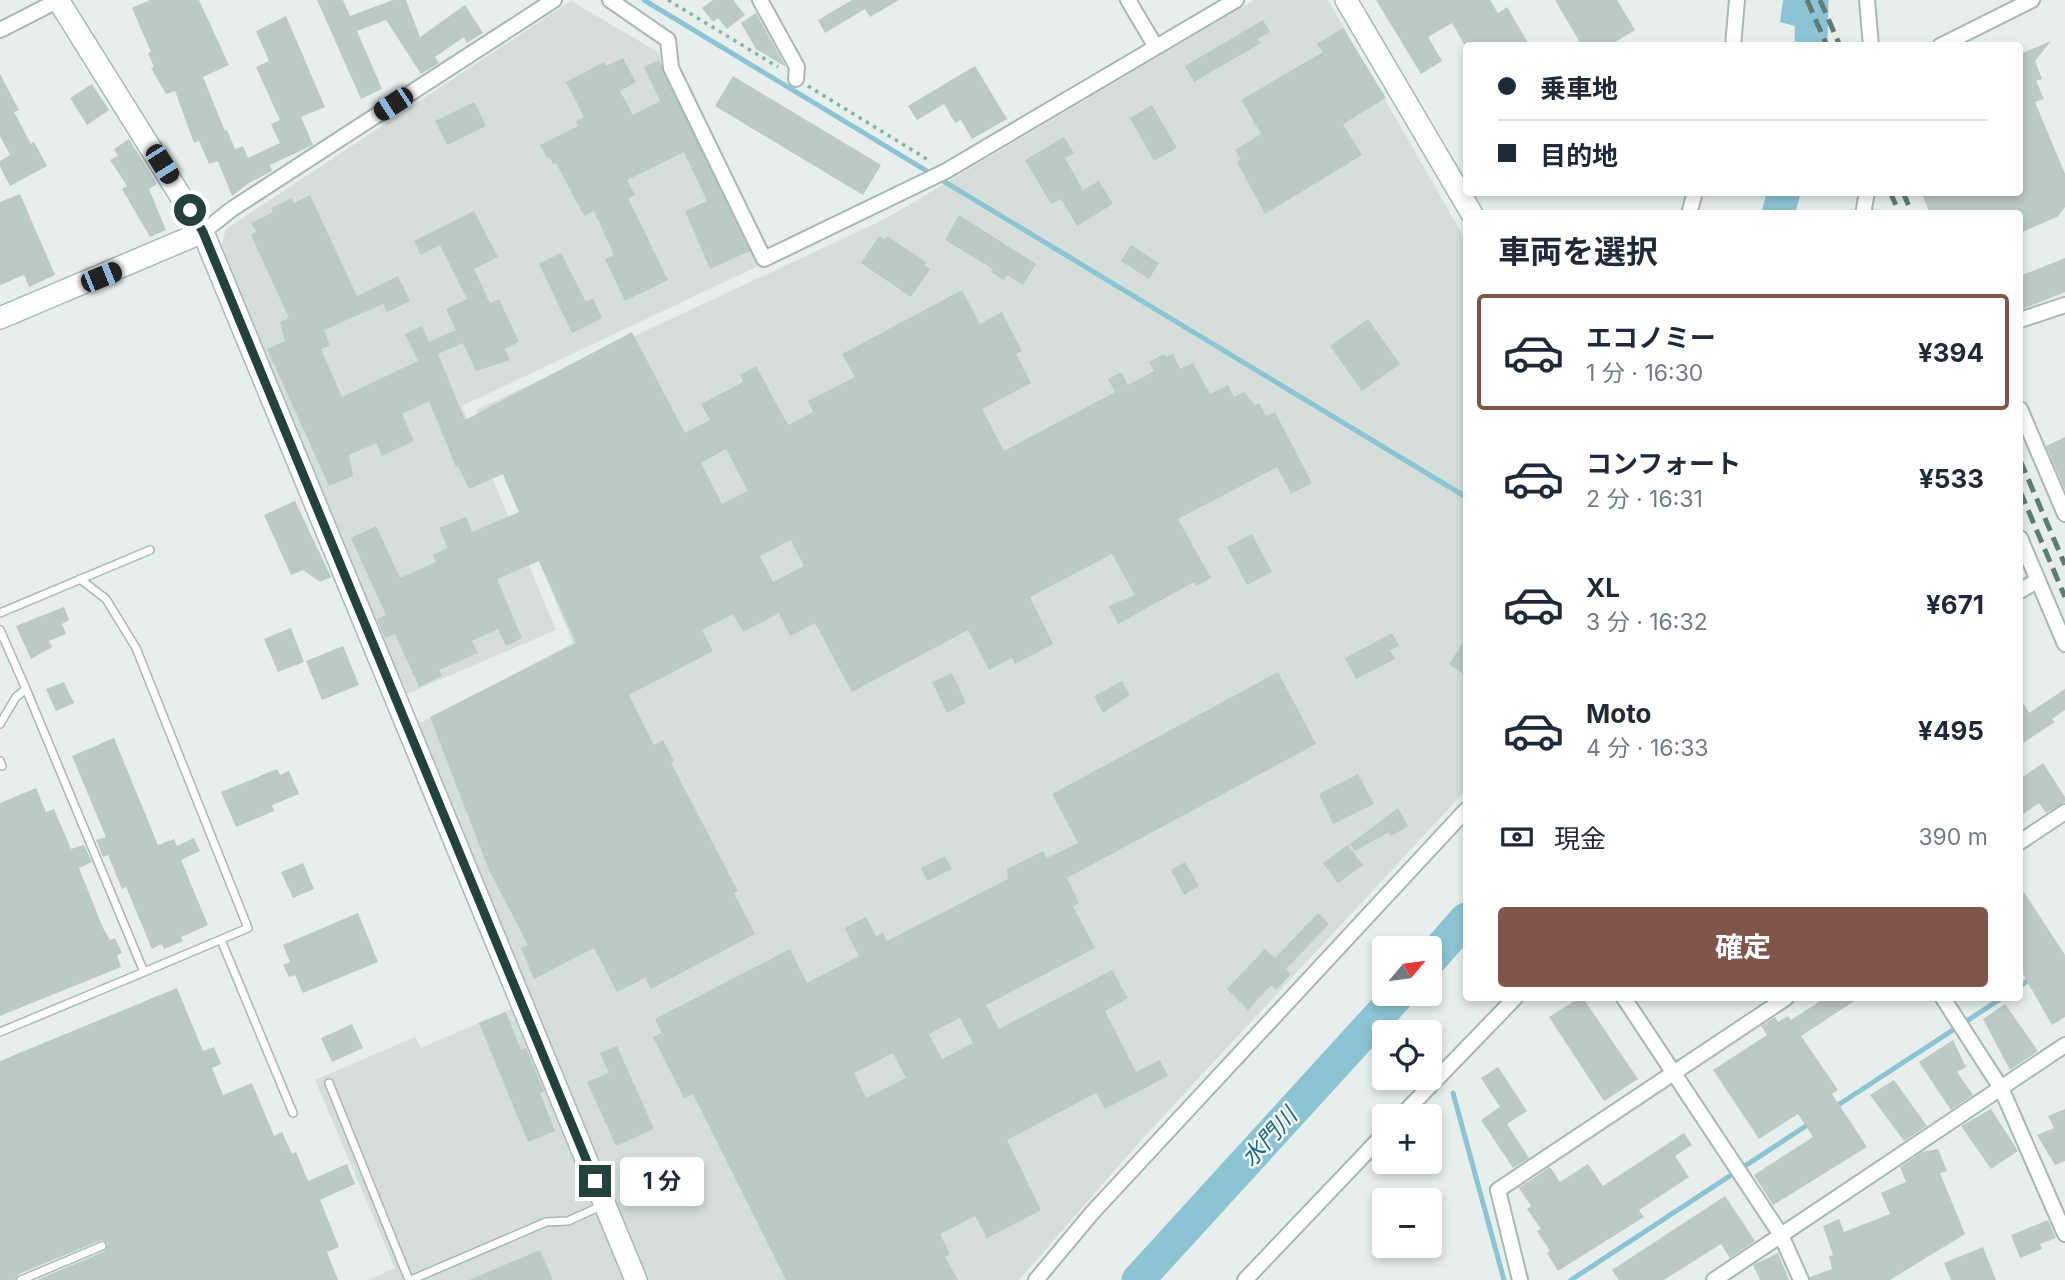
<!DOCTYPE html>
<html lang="ja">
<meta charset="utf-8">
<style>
body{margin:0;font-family:Inter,"Noto Sans JP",sans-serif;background:#f6f6f7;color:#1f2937;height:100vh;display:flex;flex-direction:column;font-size:26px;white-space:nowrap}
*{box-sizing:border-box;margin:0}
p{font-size:23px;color:#747a83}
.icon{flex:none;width:38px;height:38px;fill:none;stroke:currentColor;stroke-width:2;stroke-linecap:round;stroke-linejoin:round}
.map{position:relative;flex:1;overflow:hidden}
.side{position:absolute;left:1463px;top:210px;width:560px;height:791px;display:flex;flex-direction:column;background:#fff;border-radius:7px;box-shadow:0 4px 10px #0003}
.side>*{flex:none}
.banner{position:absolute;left:1463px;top:42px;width:560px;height:154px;border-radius:7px;box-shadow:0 4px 10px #0003;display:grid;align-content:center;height:154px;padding:0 35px;background:#fff}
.needle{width:46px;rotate:61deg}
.fabs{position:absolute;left:1372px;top:936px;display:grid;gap:14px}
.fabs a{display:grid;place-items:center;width:70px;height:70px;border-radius:7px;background:#fff;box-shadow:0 4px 10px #0003;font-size:35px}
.end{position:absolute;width:32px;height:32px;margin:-16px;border:9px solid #24423c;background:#fff;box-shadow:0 0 0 4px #fff}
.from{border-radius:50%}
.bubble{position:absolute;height:49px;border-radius:7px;background:#fff;box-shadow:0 4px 10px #0003;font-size:23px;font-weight:700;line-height:49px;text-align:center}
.car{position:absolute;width:21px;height:42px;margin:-21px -10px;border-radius:9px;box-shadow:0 0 5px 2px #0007;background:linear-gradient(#222 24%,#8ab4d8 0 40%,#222 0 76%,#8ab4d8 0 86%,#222 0)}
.banner b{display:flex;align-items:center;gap:24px;height:66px;font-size:26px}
.banner b+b{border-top:2px solid #e0e1e3}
.banner i{width:18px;height:18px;background:#1f2937}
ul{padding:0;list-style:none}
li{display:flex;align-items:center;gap:21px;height:116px;margin:0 14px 10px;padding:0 21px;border:4px solid transparent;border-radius:7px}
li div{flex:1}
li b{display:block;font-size:26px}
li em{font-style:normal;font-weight:700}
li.active{border-color:#7f5649}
li>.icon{width:63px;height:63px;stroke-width:1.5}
h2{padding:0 35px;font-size:32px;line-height:84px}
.pay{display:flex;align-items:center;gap:18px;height:77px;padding:0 35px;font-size:26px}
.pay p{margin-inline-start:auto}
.button{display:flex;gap:14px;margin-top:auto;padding:14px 35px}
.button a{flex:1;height:80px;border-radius:7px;background:#7f5649;color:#fff;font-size:28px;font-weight:700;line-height:80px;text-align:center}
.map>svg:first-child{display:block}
.built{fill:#d4dfda}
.water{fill:#8dc4d4}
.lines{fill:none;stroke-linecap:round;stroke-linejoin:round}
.stream{stroke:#8dc4d4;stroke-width:5}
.river{stroke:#8dc4d4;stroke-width:33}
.building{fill:#bbcac5;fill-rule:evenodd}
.lane-casing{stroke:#a8b8b3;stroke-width:10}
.street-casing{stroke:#a8b8b3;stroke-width:18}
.secondary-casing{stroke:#a4bbb4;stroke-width:24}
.path{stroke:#85b3a8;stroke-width:3.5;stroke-dasharray:3.5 5;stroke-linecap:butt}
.lane{stroke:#fff;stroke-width:7}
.street{stroke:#fff;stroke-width:14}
.secondary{stroke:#fff;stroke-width:21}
.rail{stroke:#5f7d77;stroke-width:5;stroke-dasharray:14 7;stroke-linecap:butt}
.route{stroke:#24423c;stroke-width:9}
.labels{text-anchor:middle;stroke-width:5;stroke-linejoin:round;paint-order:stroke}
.water-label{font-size:23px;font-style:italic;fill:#1b6880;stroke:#f7fbf9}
</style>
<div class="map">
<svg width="2065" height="1280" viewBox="0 0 2065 1280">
<rect width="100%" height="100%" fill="#e6efeb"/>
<path class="built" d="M1254,0H1328L1466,241V790L1144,1137L1019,1280H644L416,725L573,643L476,410L885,219Z
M571,1L658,52L758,266L462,406L556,630L404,695L220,250L226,229Z
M513,1008L624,1280H368L395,1268L315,1080L415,1037L421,1048Z"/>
<path class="water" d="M1783,0H1823L1817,32L1780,22Z"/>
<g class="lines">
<path class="stream" d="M644,0L1466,497
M2020,986L2030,979
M1453,1093L1504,1280
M1835,1107L2002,998
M1571,1280L1812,1122"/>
<path class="river" d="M1811,46L1812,0
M1778,214L1784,192
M1430,960L1466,919
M1138,1280L1399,994"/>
</g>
<path class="building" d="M150,0H199L229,65L203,77L225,131L227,130L235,149L243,146L248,158L280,143L271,124L280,120L256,67L269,61L256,31L286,16L325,107L301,117L313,145L270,165L272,171L249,183L232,196L218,161L209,164L199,141L194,143L175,91L166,94L151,68L154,67L148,53L151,52L132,8Z
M317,0H343L350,16L393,0H406L420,37L465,5L483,33L467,43L464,37L435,57L439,63L421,74L386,20L357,31L382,89L361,99Z
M713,0H733L745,15L727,29L718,18L713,22L702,8Z
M852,0H899L870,17L865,9L825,33L818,20Z
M1376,0H1490L1498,13L1507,7L1530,46H1465L1452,23L1428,37L1442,61L1421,74Z
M1555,0H1617L1635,30L1609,46H1582Z
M756,13L786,67L756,49L741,23Z
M1263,20L1270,32L1258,39L1261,43L1194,82L1185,66Z
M1343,28L1386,98L1343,124L1362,155L1265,214L1237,162L1241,159L1235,150L1261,134L1241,100L1323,52L1317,44Z
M2051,41L2035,61L2042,79L2036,81L2044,99L2035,102L2065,174V207L2057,217L2020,233V214H1930L1921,192H2020V54Z
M623,58L636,82L620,91L633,115L660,101L644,67L659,60L750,251L710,269L685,211L707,201L684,152L627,180L635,195L628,198L668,280L625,301L605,259L614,255L594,211L584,216L556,163L553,164L550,157L547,158L540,145L578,126L576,121L584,117L566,82L604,62L606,66Z
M975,66L1007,119L972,139L961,120L955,123L944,104L917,120L908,106Z
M0,74L19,110L14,112L31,144L34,142L47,166L10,186L0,166V161L10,155L0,136Z
M733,76L881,165L863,195L715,106Z
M92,84L109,110L87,125L70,98Z
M474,102L486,126L447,145L435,121Z
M1152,105L1177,148L1154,161L1130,118Z
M1064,137L1074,153L1065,158L1083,190L1099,181L1113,204L1077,226L1061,199L1051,204L1025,160Z
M129,139L157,184L149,189L166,230L150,237L122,189L127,186L110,160L118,156L114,149Z
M20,194L55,275L29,287L24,275L0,285V202Z
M310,195L357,296L398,276L410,301L387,312L383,304L324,330L330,346L321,349L342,397L418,361L405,334L422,326L429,342L456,330L446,309L467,299L440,245L421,255L414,241L474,211L498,257L474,269L490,303L499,299L519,342L505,349L510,360L476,371L463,343L438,354L465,420L632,332L685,433L710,420L701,404L743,382L740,375L756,366L788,425L813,412L808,401L855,377L842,354L962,290L980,324L1002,312L1022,351L1016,354L1031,383L982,409L1004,451L1115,392L1108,379L1121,372L1128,385L1154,371L1149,362L1164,354L1166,357L1173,354L1180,369L1193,363L1210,394L1228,385L1234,397L1244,392L1255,405L1259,403L1266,416L1275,412L1312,483L1291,494L1277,467L1178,519L1211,578L1196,586L1194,582L1118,624L1109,606L1135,595L1112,554L1030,597L1053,644L1015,664L1012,658L989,670L968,630L852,692L815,623L790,636L779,613L743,632L733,614L702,630L713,651L629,695L654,745L663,740L674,761L671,763L738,891L734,893L755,934L651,989L645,978L617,992L594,948L534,979L521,948L528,945L489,870L430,717L576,643L539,561L497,579L522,638L506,646L498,629L472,641L478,653L439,670L442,676L419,687L395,634L385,638L377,619L386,615L351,538L376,526L400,578L436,562L433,555L448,548L439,528L466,517L472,532L519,512L503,474L469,489L458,466L456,467L429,401L402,414L414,441L382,456L376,443L349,455L353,476L329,486L267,349L285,341L280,322L289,318L251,235L256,232L251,223L273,212L271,208L292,198L294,203ZM726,449L748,491L722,504L701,463ZM791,540L804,566L773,582L760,556Z
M959,215L1036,264L1023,285L1007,275L1004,280L991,272L993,269L945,240Z
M879,236L885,239L887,236L926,262L925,265L930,269L911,297L861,263Z
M1131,245L1159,263L1149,279L1121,261Z
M561,253L586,302L593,298L602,318L572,333L539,264Z
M2065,258V292L2020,310V276Z
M1368,319L1400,364L1362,391L1330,346Z
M2065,437V490L2046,446Z
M295,501L331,577L320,582L303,570L291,575L264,515Z
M1252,534L1272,572L1247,585L1227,547Z
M64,607L69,620L62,624L66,634L49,641L52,647L31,659L16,626Z
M291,628L304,662L278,672L264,639Z
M1392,633L1399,646L1390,650L1395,659L1356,679L1345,658Z
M1466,638V676L1449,664Z
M343,646L359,685L322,700L306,661Z
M1278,672L1316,744L1067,878L1079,903L1073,906L1095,948L986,1005L999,1029L1112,970L1128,998L1105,1011L1136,1072L1160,1060L1168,1076L1105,1109L1096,1093L1007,1140L1041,1210L987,1238L975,1216L940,1234L950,1254L945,1257L958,1280H786L693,1094L684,1098L653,1037L662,1033L655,1019L790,949L807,983L859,956L845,928L866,917L876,936L883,933L887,941L1008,879L1007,869L1043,851L1047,858L1078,843L1052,794ZM960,1018L973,1043L942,1059L929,1034ZM893,1053L906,1078L866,1098L854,1073Z
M952,673L966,703L947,713L932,682Z
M1122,681L1130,695L1103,713L1094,696Z
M64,682L74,703L56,711L46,689Z
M2065,689V710L2052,719L2055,722L2020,745V697L2029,713Z
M114,738L158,845L174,839L177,846L194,838L200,851L181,860L208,925L181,937L183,941L164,949L162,944L152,949L126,887L122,889L108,855L103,857L96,840L106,837L72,756Z
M2043,763L2065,797V802L2046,813L2039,803L2020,816V779Z
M277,769L280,775L289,771L299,794L272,805L274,811L236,827L221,792Z
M1358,774L1374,804L1333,824L1319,794Z
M36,788L46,812L54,809L71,849L84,845L92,862L79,868L103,928L110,940L115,938L122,953L117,955L121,967L0,1016V803Z
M1398,808L1408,826L1391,836L1389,832L1355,851L1350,844Z
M1348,845L1363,865L1338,883L1323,863Z
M945,856L952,869L927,881L921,868Z
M1185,862L1199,886L1184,895L1171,870Z
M303,863L314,889L293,898L281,872Z
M2020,886L2065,955V1017L2052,1025L2020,969Z
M358,913L378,962L303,993L295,975L289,977L283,965L290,962L283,945Z
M1318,913L1329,924L1286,969L1291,974L1276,990L1271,985L1248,1010L1227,989L1265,949L1275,958Z
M177,988L203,1051L214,1047L221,1064L212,1068L223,1095L252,1083L274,1136L282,1132L292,1154L296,1152L308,1181L347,1164L355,1184L320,1200L339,1247L327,1252L338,1280H37L105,1251L108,1244L102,1240L19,1274L15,1280H0V1061Z
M1579,998H1583L1638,1079L1604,1101L1549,1017Z
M1825,998H1859L1801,1036L1838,1090L1832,1094L1867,1147L1773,1205L1754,1175L1813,1137L1798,1114L1759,1139L1713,1070L1767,1035L1761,1026L1775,1017L1778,1022L1788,1016L1791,1020Z
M2005,1004L2038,1051L2010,1070L1983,1019Z
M506,1012L521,1050L526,1048L544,1092L540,1093L555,1131L528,1142L479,1023Z
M352,1024L363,1048L332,1062L321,1038Z
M1953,1040L1966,1067L1957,1072L1973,1095L1951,1110L1919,1062Z
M617,1046L654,1129L616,1146L587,1082L609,1073L600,1053Z
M1498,1067L1527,1111L1507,1124L1529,1158L1513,1168L1481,1120L1500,1107L1481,1078Z
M1894,1080L1927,1126L1904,1141L1870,1095Z
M1991,1109L2018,1151L1991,1169L1961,1126Z
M2065,1109V1161L2055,1165L2037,1135L2054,1128L2048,1116Z
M1684,1133L1692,1145L1675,1156L1689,1177L1639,1210L1644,1217L1558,1271L1547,1253L1550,1251L1537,1231L1541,1229L1527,1209L1531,1206L1519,1188L1550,1167L1560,1182L1588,1164L1603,1186Z
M1938,1149L1947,1171L1940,1173L1965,1234L1890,1280H1810V1277L1832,1269L1829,1256L1833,1255L1823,1226L1839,1219L1844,1232L1890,1214L1881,1193L1906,1182L1900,1167L1922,1152Z
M1725,1196L1755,1241L1730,1258L1721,1244L1664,1280H1619L1612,1270Z
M2048,1220L2056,1238L2040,1244L2042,1249L2020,1258L2011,1235Z
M1983,1247L1996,1280H1951L1944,1263Z
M540,1250L553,1280H469Z
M1778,1253L1789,1280H1760L1753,1265Z"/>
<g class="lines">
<g class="lane-casing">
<path id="lane" d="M80,579L106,599L136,648L248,928L144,972
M0,613L150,550
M0,630L26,689L16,697L0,724
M0,761L2,766
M221,940L293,1113
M0,1032L144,972L26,689
M329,1083L409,1280
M21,1280L102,1246
M411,1280L546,1222L568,1221L601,1206"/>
</g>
<g class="street-casing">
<path id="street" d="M610,0L668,40L671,68L764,259L946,171L1236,0
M760,0L797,67L796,79
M1128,0L1156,47
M1867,0L1871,46
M0,30L59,0
M1733,46L1737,0
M1940,46L2032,0
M1689,214L1695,192
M1863,214L1867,192
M203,232L232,209L554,0
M2020,320L2065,305
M2020,409L2065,514
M2020,538L2065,644
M2020,591L2038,580
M2020,842L2065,812
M1624,998L1781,1235L1801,1280
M1943,998L2001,1088L2065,1234
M1401,1116L1515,998
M1036,1280L1092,1213L1466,810
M1245,1280L1384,1134
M1520,1280L1498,1190L1786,998
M1714,1280L2065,1045"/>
</g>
<g class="secondary-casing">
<path id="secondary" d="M58,0L203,232L636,1280
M1346,0L1472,214
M0,318L203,232"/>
</g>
<path class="path" d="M668,0L778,67
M808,86L930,161"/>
<use href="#lane" class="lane"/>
<use href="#street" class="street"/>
<use href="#secondary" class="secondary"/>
<path class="rail" d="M1807,0L1827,46
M1820,0L1840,46
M1890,192L1900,214
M1903,192L1912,214
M2020,460L2065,565
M2020,491L2065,597"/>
</g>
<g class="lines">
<path class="route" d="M190,210L203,232L595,1181"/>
</g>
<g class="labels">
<g class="water-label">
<text transform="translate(1269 1137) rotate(-48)" y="8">水門川</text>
</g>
</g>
</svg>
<div class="fabs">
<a><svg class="needle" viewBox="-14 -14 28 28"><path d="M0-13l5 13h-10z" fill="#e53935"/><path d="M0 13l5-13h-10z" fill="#747a83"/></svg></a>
<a><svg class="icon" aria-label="locate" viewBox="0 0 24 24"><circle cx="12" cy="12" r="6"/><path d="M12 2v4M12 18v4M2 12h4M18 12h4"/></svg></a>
<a>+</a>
<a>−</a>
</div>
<i class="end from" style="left:190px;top:210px"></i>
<i class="end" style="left:595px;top:1181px"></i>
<div class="bubble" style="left:620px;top:1157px;width:84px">1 分</div>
<i class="car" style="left:393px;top:104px;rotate:237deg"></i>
<i class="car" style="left:162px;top:164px;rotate:148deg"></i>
<i class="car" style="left:101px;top:277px;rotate:68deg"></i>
<div class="banner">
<b><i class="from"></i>乗車地</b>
<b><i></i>目的地</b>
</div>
<section class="side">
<h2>車両を選択</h2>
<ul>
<li class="active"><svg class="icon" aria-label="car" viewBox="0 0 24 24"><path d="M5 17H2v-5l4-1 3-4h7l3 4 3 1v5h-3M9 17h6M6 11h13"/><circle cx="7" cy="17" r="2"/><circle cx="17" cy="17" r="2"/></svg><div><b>エコノミー</b><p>1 分 · 16:30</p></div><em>¥394</em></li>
<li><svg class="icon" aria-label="car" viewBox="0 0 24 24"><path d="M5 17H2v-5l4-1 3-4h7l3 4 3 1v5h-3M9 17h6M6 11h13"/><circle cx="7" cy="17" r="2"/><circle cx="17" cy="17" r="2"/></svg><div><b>コンフォート</b><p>2 分 · 16:31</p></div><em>¥533</em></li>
<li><svg class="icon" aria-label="car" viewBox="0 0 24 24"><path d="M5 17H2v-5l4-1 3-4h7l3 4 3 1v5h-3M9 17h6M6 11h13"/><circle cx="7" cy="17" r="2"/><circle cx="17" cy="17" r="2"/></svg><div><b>XL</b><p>3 分 · 16:32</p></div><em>¥671</em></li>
<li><svg class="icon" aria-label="car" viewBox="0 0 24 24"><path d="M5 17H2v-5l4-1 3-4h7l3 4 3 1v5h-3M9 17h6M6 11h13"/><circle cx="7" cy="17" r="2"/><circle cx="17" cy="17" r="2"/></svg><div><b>Moto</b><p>4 分 · 16:33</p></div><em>¥495</em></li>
</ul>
<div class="pay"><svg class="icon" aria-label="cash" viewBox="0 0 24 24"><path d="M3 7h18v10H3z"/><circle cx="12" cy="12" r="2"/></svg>現金<p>390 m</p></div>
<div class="button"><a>確定</a></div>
</section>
</div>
